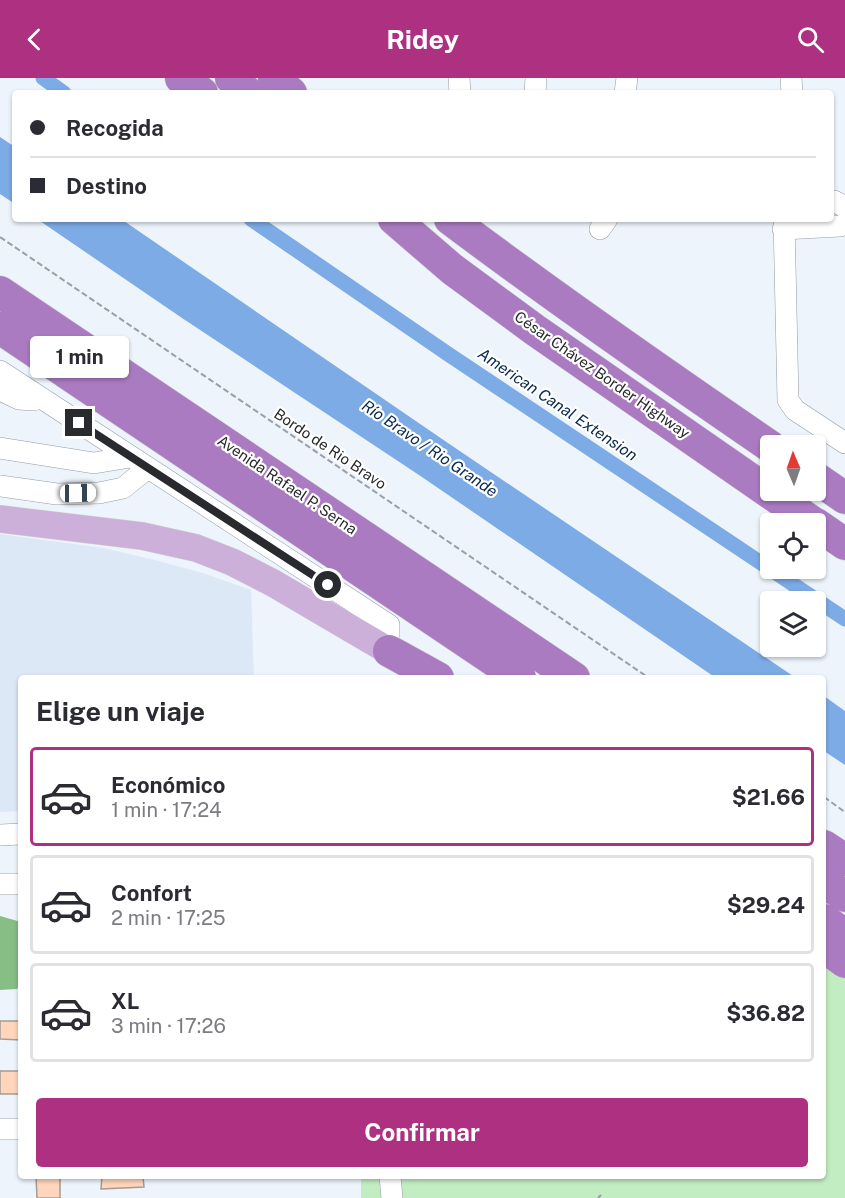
<!DOCTYPE html>
<html lang="es">
<meta charset="utf-8">
<style>
body{margin:0;font-family:"Public Sans",sans-serif;background:#f2f2f3;color:#2b2b33;height:100vh;display:flex;flex-direction:column;font-size:22px;white-space:nowrap}
*{box-sizing:border-box;margin:0}
p{font-size:20px;color:#7c7c81}
.icon{flex:none;width:33px;height:33px;fill:none;stroke:currentColor;stroke-width:2;stroke-linecap:round;stroke-linejoin:round}
.map{position:relative;flex:1;overflow:hidden}
.side{position:absolute;left:18px;top:597px;width:808px;height:504px;display:flex;flex-direction:column;background:#fff;border-radius:6px;box-shadow:0 2px 4px #0004}
.side>*{flex:none}
.top-card{position:absolute;left:12px;top:12px;width:822px;height:132px;border-radius:6px;box-shadow:0 2px 4px #0004;display:grid;align-content:center;height:132px;padding:0 18px;background:#fff}
.needle{width:39px;rotate:358deg}
.controls{position:absolute;left:760px;top:357px;display:grid;gap:12px}
.controls a{display:grid;place-items:center;width:66px;height:66px;border-radius:6px;background:#fff;box-shadow:0 2px 4px #0004;font-size:30px}
.end{position:absolute;width:27px;height:27px;margin:-14px;border:8px solid #282a2d;background:#fff;box-shadow:0 0 0 3px #fff}
.from{border-radius:50%}
.bubble{position:absolute;height:42px;border-radius:6px;background:#fff;box-shadow:0 2px 4px #0004;font-size:20px;font-weight:700;line-height:42px;text-align:center}
.car{position:absolute;width:18px;height:36px;margin:-18px -9px;border-radius:8px;box-shadow:0 0 4px 2px #0007;background:linear-gradient(#fff 24%,#345 0 40%,#fff 0 76%,#345 0 86%,#fff 0)}
.top-card b{display:flex;align-items:center;gap:21px;height:57px;font-size:22px}
.top-card b+b{border-top:2px solid #e1e1e2}
.top-card i{width:15px;height:15px;background:#2b2b33}
ul{padding:0;list-style:none}
li{display:flex;align-items:center;gap:18px;height:99px;margin:0 12px 9px;padding:0 6px;border:3px solid #e1e1e2;border-radius:6px}
li div{flex:1}
li b{display:block;font-size:22px}
li em{font-style:normal;font-weight:700}
li.current{border-color:#ad3081}
li>.icon{width:54px;height:54px;stroke-width:1.5}
h2{padding:0 18px;font-size:27px;line-height:72px}
.cta{display:flex;gap:12px;margin-top:auto;padding:12px 18px}
.cta a{flex:1;height:69px;border-radius:6px;background:#ad3081;color:#fff;font-size:24px;font-weight:700;line-height:69px;text-align:center}
header{display:flex;justify-content:space-between;align-items:center;height:78px;padding:0 18px;background:#ad3081;color:#fff;font-size:27px;font-weight:700}
.map>svg:first-child{display:block}
.built{fill:#dde8f7}
.green{fill:#c2edc2}
.forest{fill:#86be86}
.water{fill:#7dabe5}
.lines{fill:none;stroke-linecap:round;stroke-linejoin:round}
.canal{stroke:#7dabe5;stroke-width:15}
.building{fill:#ffd5bb;stroke:#a49b95;stroke-width:1.5}
.minor-casing{stroke:#959ba3;stroke-width:22}
.major-casing{stroke:#d0d0d1;stroke-width:28}
.highway-casing{stroke:#d0d0d1;stroke-width:33}
.path{stroke:#9a9fa5;stroke-width:2;stroke-dasharray:6 3;stroke-linecap:butt}
.minor{stroke:#fff;stroke-width:21}
.major{stroke:#ccb0da;stroke-width:27}
.highway{stroke:#aa7bc1;stroke-width:32}
.route{stroke:#282a2d;stroke-width:8}
.labels{text-anchor:middle;stroke-width:4.5;stroke-linejoin:round;paint-order:stroke}
.street-label{font-size:15px;fill:#282a2d;stroke:#fff}
.water-label{font-size:16px;font-style:italic;fill:#09294e;stroke:#fff}
</style>
<header><svg class="icon" aria-label="back" viewBox="0 0 24 24"><path d="M15 5l-7 7 7 7"/></svg>Ridey<svg class="icon" aria-label="search" viewBox="0 0 24 24"><circle cx="10" cy="10" r="6"/><path d="M15 15l6 6"/></svg></header>
<div class="map">
<svg width="845" height="1120" viewBox="0 0 845 1120">
<rect width="100%" height="100%" fill="#edf4fc"/>
<path class="built" d="M0,456L104,470L155,482L206,496L251,512L254,600H21V733L0,734Z"/>
<path class="green" d="M824,883L845,897V1120H361V1098H824Z"/>
<path class="forest" d="M0,838L21,844V904L17,911L0,912Z"/>
<path class="water" d="M0,59L15,69V126L0,116Z
M37,141H121L445,363L796,600H716L419,397L182,240Z
M824,618L845,633V687L824,673Z"/>
<g class="lines">
<path class="canal" d="M43,0L64,15
M251,141L448,276L845,541"/>
</g>
<path class="building" d="M0,943H21V962L0,961Z
M0,993H21V1016H0Z
M36,1098H60V1120H37Z
M102,1098H143L144,1109L101,1111Z"/>
<g class="lines">
<g class="minor-casing">
<path id="minor" d="M459,0L460,15
M791,0L792,15
M535,15L536,0
M625,15L627,0
M831,123H834L845,129
M784,141L788,322L795,332L845,365
M600,151L607,141
M783,151L840,148L845,146
M0,293L389,547V573
M0,312L19,321L34,322
M0,370L94,385L130,379
M0,408L57,416L99,415L123,410L148,390
M0,757L21,756
M0,806H21
M0,1051H21
M390,1098L392,1120"/>
</g>
<g class="major-casing">
<path id="major" d="M0,441L142,458L196,470L232,484L273,505L389,573"/>
</g>
<g class="highway-casing">
<path id="highway" d="M181,0L202,15
M231,0L248,15
M274,0L291,15
M394,141L452,191L535,252L815,446
M450,141C555,220 663,295 771,369
M0,214L574,600
M0,250L520,600
M816,400L845,420
M816,446L845,466
M389,573L438,600
M824,768L845,782
M824,804L845,818
M824,842L845,857
M824,869L845,884"/>
</g>
<path class="path" d="M0,159L649,600
M824,719L845,734
M598,1120L601,1117"/>
<use href="#minor" class="minor"/>
<use href="#major" class="major"/>
<use href="#highway" class="highway"/>
</g>
<g class="lines">
<path class="route" d="M79,345L328,507"/>
</g>
<g class="labels">
<g class="street-label">
<text transform="translate(602 297) rotate(35)" y="5">César Chávez Border Highway</text>
<text transform="translate(330 371) rotate(34)" y="5">Bordo de Rio Bravo</text>
<text transform="translate(287 407) rotate(34)" y="5">Avenida Rafael P. Serna</text>
</g>
<g class="water-label">
<text transform="translate(558 326) rotate(34)" y="6">American Canal Extension</text>
<text transform="translate(430 370) rotate(34)" y="6">Río Bravo / Rio Grande</text>
</g>
</g>
</svg>
<div class="controls">
<a><svg class="needle" viewBox="-14 -14 28 28"><path d="M0-13l5 13h-10z" fill="#e53935"/><path d="M0 13l5-13h-10z" fill="#7c7c81"/></svg></a>
<a><svg class="icon" aria-label="locate" viewBox="0 0 24 24"><circle cx="12" cy="12" r="6"/><path d="M12 2v4M12 18v4M2 12h4M18 12h4"/></svg></a>
<a><svg class="icon" aria-label="layers" viewBox="0 0 24 24"><path d="M12 4l9 5-9 5-9-5zM3 14l9 5 9-5"/></svg></a>
</div>
<i class="end from" style="left:328px;top:507px"></i>
<i class="end" style="left:79px;top:345px"></i>
<div class="bubble" style="left:30px;top:258px;width:99px">1 min</div>
<i class="car" style="left:78px;top:415px;rotate:89deg"></i>
<div class="top-card">
<b><i class="from"></i>Recogida</b>
<b><i></i>Destino</b>
</div>
<section class="side">
<h2>Elige un viaje</h2>
<ul>
<li class="current"><svg class="icon" aria-label="car" viewBox="0 0 24 24"><path d="M5 17H2v-5l4-1 3-4h7l3 4 3 1v5h-3M9 17h6M6 11h13"/><circle cx="7" cy="17" r="2"/><circle cx="17" cy="17" r="2"/></svg><div><b>Económico</b><p>1 min · 17:24</p></div><em>$21.66</em></li>
<li><svg class="icon" aria-label="car" viewBox="0 0 24 24"><path d="M5 17H2v-5l4-1 3-4h7l3 4 3 1v5h-3M9 17h6M6 11h13"/><circle cx="7" cy="17" r="2"/><circle cx="17" cy="17" r="2"/></svg><div><b>Confort</b><p>2 min · 17:25</p></div><em>$29.24</em></li>
<li><svg class="icon" aria-label="car" viewBox="0 0 24 24"><path d="M5 17H2v-5l4-1 3-4h7l3 4 3 1v5h-3M9 17h6M6 11h13"/><circle cx="7" cy="17" r="2"/><circle cx="17" cy="17" r="2"/></svg><div><b>XL</b><p>3 min · 17:26</p></div><em>$36.82</em></li>
</ul>
<div class="cta"><a>Confirmar</a></div>
</section>
</div>
